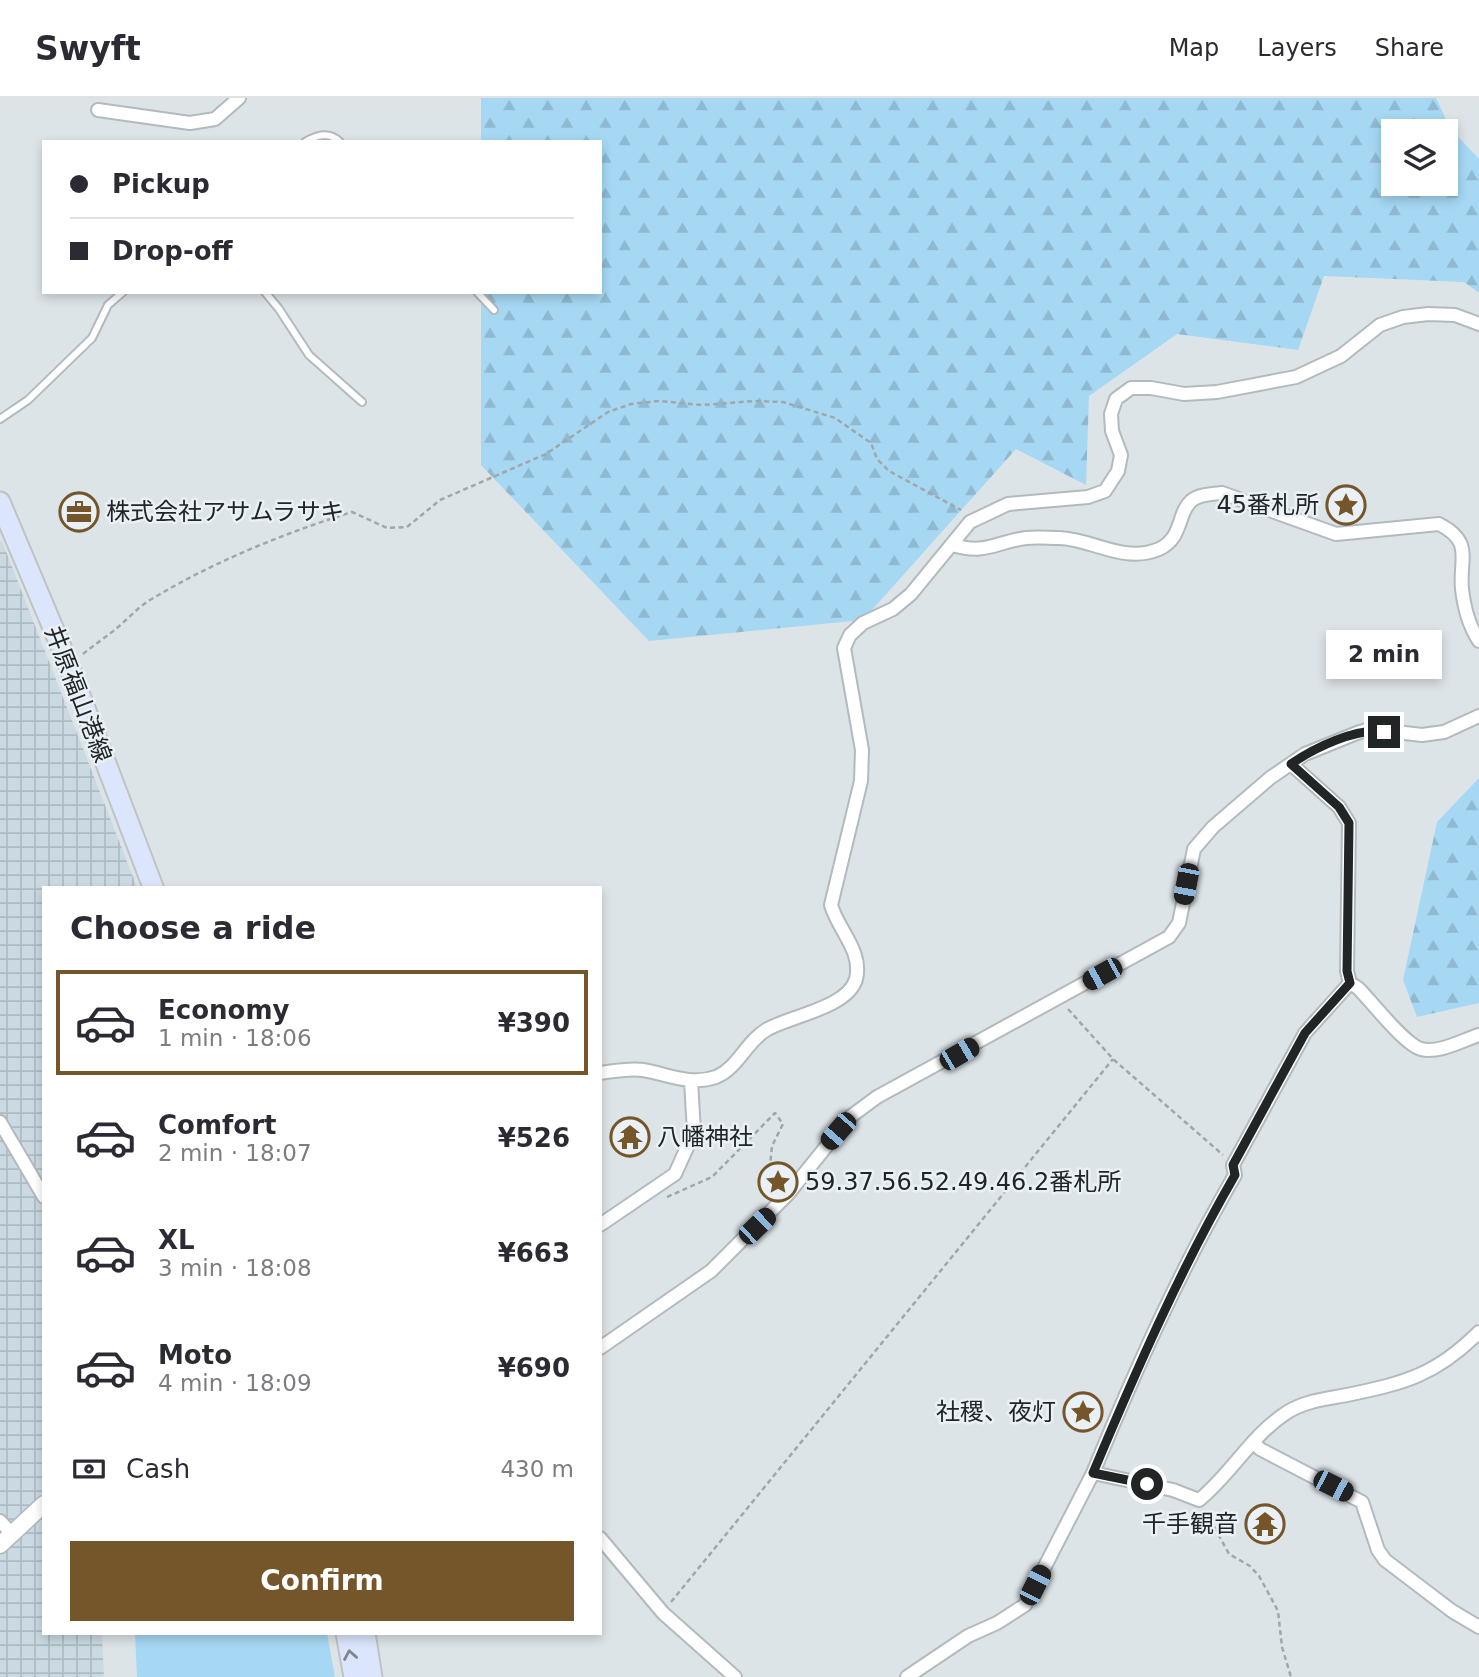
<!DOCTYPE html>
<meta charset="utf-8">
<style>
body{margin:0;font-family:"DejaVu Sans","Noto Sans JP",sans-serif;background:#f7f7f7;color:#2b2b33;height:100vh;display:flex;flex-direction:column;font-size:26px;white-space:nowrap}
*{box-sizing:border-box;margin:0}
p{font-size:23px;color:#7c7c81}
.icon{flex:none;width:38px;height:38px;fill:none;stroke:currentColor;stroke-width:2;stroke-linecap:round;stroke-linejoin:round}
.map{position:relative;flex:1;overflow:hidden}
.drawer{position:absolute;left:42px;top:788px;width:560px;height:749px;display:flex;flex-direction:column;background:#fff;border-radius:0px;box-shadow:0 4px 10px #0003}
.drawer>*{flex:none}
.top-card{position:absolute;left:42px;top:42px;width:560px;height:154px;border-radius:0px;box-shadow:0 4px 10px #0003;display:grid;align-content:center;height:154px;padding:0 28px;background:#fff}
.controls{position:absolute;left:1381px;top:21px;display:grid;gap:14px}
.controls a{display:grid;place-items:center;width:77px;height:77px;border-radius:0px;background:#fff;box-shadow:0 4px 10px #0003;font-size:35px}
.end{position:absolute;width:32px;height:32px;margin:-16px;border:9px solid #222526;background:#fff;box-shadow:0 0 0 4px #fff}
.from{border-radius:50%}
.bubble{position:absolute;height:49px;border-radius:0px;background:#fff;box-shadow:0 4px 10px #0003;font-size:23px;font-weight:600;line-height:49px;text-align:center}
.car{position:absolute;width:21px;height:42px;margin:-21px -10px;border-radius:9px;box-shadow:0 0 5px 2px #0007;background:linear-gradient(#222 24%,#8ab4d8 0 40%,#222 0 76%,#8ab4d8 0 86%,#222 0)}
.top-card b{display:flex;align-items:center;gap:24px;height:66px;font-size:26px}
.top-card b+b{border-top:2px solid #e1e1e2}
.top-card i{width:18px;height:18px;background:#2b2b33}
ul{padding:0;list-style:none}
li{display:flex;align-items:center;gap:21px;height:105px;margin:0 14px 10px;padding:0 14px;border:4px solid transparent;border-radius:0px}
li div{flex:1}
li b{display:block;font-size:26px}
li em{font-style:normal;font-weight:600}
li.selected{border-color:#75562b}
li>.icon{width:63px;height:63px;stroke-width:1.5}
h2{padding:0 28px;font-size:32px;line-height:84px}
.pay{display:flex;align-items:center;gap:18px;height:77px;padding:0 28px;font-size:26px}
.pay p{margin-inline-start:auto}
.button{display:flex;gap:14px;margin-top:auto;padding:14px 28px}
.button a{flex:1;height:80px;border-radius:0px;background:#75562b;color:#fff;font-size:28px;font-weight:600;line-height:80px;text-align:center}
header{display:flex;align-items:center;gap:42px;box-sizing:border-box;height:98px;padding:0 35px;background:#fff;border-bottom:2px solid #e1e1e2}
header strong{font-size:33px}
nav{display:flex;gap:38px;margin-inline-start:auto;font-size:24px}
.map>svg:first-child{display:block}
.industrial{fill:url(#industrial-grid)}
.green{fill:#a6d8f3}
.forest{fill:url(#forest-firs);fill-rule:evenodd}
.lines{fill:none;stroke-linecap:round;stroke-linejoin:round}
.service-casing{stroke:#b3babe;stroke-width:10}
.minor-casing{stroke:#b3babe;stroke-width:16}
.tertiary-casing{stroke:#b3babe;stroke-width:19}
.primary-casing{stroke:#c1c2c2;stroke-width:23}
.path{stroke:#a1a6a9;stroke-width:2.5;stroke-dasharray:5 3.5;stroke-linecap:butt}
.service{stroke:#fff;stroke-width:6}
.minor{stroke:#fff;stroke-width:12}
.tertiary{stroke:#fff;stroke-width:16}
.primary{stroke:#dbe6fd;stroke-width:19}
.oneway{stroke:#7e8692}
.route{stroke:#222526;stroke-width:9}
.labels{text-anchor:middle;stroke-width:5;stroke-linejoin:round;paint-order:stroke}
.poi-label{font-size:24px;fill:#222526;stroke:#eaf1f6;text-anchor:end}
.street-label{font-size:24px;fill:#222526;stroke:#eaf1f6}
</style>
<header>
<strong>Swyft</strong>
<nav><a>Map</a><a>Layers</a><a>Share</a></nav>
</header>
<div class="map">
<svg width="1479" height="1579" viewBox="0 0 1479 1579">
<defs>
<pattern id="industrial-grid" width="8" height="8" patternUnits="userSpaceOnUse" patternTransform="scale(1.75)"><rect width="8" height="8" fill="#cbdae2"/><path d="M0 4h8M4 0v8" fill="none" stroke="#aebbc2"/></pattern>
<pattern id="forest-firs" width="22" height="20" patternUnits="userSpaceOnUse" patternTransform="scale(1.75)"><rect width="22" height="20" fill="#a6d8f3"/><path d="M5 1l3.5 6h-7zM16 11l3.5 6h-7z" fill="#8fb9d0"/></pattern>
</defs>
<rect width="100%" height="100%" fill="#dde4e8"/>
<path class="industrial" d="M2,443L137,789H44V1535H102L104,1579H0V444Z"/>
<path class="green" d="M135,1535H327L335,1579H137Z"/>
<path class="forest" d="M481,0H1436L1450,30L1479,61V195L1464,184L1324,178L1298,252L1177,236L1089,298L1086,387L1016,351L863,522L649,543L481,367V194H600V44H481ZM1393,33H1446V86H1393Z
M1479,680V905L1417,919L1403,882L1437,724Z"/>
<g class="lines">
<g class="service-casing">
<path id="service" d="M305,44C317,37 329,33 340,44
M265,194L279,211L309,257L362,304
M477,194L494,212
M0,321L28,302L92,240L108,207L123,194"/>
</g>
<g class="minor-casing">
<path id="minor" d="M98,12L190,25L215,21L239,0
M953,447C986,457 995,444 1026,440C1037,439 1048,440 1059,440C1093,441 1124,466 1159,451C1183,440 1177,416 1191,403C1199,396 1212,396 1222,395L1336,436L1439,426C1474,444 1459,461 1462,491C1464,509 1469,528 1479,543
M1291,666L1339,709L1349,725L1347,873L1350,885
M600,975C614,973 630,970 643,972C667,976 690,988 716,979C738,970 746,944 766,932C789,918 848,910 856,881C863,853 838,832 831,807L861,683L862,652L844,550L850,537L863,525L893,511L911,496L970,424L1008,406L1088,399L1105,393L1118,373L1121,357L1112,333L1111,316L1116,301L1131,290H1151L1184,296L1217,294L1296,279L1341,258L1380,227L1403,219L1428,216L1455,217L1479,226
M0,1024L44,1099
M600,1127L675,1076L694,1034L691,983
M600,1250L711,1173L788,1096L850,1019L877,999L1169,839L1179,825L1194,751L1213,729L1270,680L1305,656L1357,635L1370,631L1422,637L1444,634L1479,618
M1253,1344L1260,1351L1362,1404L1378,1452L1385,1462L1452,1513L1479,1529
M1093,1375C1135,1273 1180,1172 1235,1077L1233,1067L1305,935L1350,885L1358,890C1372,904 1404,946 1421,951C1438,956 1463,942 1479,937
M0,1423L12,1436
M600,1440L663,1515L735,1579
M907,1579L968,1538L997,1525L1025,1507L1093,1375L1173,1392L1199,1402C1231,1376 1251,1338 1286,1315C1304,1303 1326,1301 1347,1297C1405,1285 1436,1277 1479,1234"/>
</g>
<g class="tertiary-casing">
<path id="tertiary" d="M0,1447L44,1406"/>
</g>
<g class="primary-casing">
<path id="primary" d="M0,404L67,563L153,789
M346,1535L354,1579
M365,1535L372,1579"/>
</g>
<path class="path" d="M83,556C94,547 106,539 117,530C128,521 138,509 150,502C213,464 282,436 352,414L387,430L407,429L440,402L546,356L608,314L631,306L659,303L702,307L755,303L783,304L835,320L871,345L877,361L889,373L961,412
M1068,911L1113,961L1223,1057
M667,1099L712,1079L775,1015L783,1026L772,1048L767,1098
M1206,1414L1229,1456L1250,1468L1259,1478L1270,1498L1278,1513L1282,1549L1291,1579
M671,1504L1113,961"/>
<use href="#service" class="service"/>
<use href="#minor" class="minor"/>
<use href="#tertiary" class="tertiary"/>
<use href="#primary" class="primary"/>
</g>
<defs><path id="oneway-chevron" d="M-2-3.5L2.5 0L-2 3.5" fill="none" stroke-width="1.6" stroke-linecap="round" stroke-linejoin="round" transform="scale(1.75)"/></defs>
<use class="oneway" href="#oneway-chevron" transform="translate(350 1557) rotate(-100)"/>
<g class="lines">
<path class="route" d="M1147,1386L1093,1375C1136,1273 1180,1172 1235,1077L1233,1067L1305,935L1350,885L1347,873L1349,725L1339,709L1291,666C1314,650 1357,629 1384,634"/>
</g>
<defs>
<g id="sight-ring" transform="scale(2.0125)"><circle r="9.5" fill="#eaf1f6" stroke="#75562b" stroke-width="1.5"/><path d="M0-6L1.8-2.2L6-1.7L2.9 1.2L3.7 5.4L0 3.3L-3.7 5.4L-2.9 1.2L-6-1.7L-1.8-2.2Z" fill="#75562b"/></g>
<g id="office-ring" transform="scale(2.0125)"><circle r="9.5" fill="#eaf1f6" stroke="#75562b" stroke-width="1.5"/><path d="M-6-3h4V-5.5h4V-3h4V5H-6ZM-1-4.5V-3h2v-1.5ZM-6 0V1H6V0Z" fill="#75562b"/></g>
<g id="temple-ring" transform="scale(2.0125)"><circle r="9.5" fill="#eaf1f6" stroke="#75562b" stroke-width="1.5"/><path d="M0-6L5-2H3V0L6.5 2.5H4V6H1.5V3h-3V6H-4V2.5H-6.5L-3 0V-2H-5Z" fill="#75562b"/></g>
</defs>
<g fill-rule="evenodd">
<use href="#sight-ring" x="1346" y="407"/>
<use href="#office-ring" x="79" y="414"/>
<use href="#temple-ring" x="630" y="1039"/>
<use href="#sight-ring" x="778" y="1084"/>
<use href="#sight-ring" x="1083" y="1314"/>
<use href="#temple-ring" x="1265" y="1426"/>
</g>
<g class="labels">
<g class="poi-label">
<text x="1319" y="415">45番札所</text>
<text x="106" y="422" text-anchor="start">株式会社アサムラサキ</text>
<text x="657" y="1047" text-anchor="start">八幡神社</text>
<text x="805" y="1092" text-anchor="start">59.37.56.52.49.46.2番札所</text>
<text x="1056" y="1322">社稷、夜灯</text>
<text x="1238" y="1434">千手観音</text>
</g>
<g class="street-label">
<text transform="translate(78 596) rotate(69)" y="8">井原福山港線</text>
</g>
</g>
</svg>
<div class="controls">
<a><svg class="icon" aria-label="layers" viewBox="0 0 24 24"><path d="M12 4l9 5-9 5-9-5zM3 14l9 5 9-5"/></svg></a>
</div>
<i class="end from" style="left:1147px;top:1386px"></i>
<i class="end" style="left:1384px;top:634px"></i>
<div class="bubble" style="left:1326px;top:532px;width:116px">2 min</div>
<i class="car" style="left:1186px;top:786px;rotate:191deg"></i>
<i class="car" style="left:1102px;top:876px;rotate:241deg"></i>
<i class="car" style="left:959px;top:956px;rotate:60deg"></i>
<i class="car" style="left:838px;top:1033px;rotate:221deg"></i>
<i class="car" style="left:757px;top:1128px;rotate:46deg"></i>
<i class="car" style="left:1333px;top:1388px;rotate:117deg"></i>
<i class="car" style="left:1035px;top:1487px;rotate:27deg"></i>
<div class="top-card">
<b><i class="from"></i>Pickup</b>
<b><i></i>Drop-off</b>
</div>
<section class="drawer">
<h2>Choose a ride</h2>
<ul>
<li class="selected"><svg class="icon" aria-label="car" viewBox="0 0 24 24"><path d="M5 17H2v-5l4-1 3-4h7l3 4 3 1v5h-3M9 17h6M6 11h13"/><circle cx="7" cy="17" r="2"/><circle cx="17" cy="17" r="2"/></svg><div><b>Economy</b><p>1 min · 18:06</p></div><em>¥390</em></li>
<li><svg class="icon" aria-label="car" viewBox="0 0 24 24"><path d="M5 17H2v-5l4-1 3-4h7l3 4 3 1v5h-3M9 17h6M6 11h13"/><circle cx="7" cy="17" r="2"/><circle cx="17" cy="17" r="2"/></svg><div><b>Comfort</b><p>2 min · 18:07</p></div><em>¥526</em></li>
<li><svg class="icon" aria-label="car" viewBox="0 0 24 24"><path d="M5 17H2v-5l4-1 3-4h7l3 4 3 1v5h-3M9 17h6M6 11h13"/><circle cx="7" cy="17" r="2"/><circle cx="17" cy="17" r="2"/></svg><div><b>XL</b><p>3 min · 18:08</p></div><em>¥663</em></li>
<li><svg class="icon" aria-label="car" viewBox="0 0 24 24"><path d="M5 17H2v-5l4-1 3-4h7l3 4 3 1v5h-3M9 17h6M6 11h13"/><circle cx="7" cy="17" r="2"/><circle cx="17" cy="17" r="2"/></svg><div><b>Moto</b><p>4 min · 18:09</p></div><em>¥690</em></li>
</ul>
<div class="pay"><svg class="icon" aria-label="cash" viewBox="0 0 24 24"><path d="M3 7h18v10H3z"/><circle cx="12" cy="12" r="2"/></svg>Cash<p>430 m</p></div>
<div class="button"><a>Confirm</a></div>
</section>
</div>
